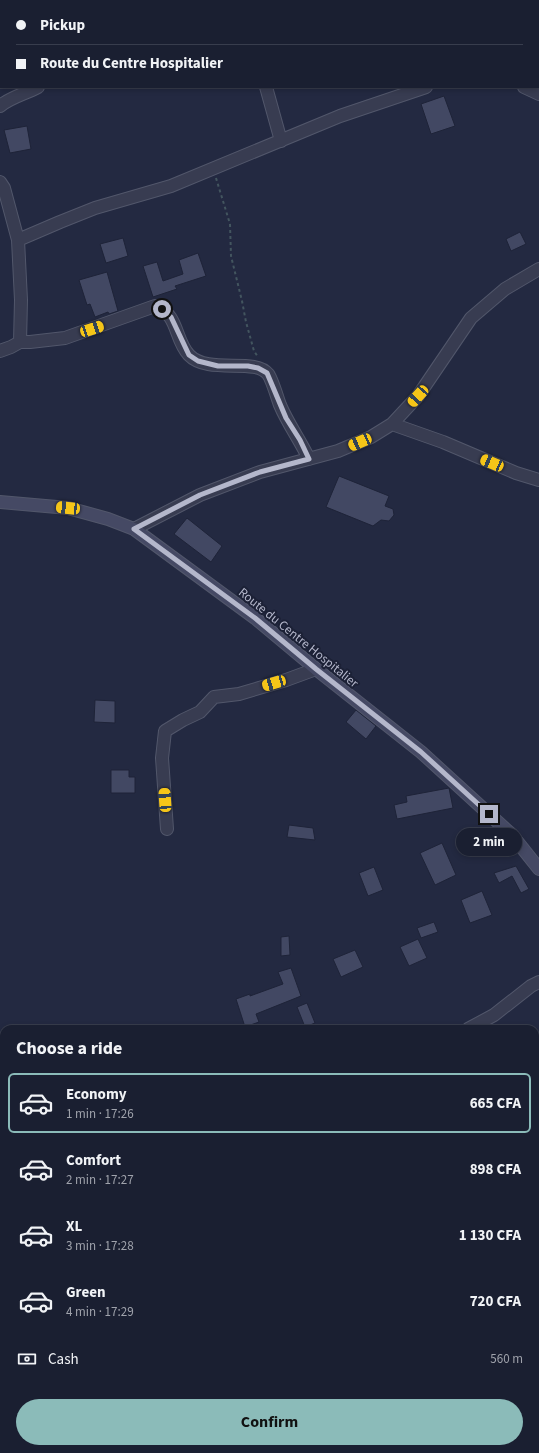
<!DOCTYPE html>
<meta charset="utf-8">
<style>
body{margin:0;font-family:"Source Sans 3",sans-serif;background:#272c3d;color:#f1f3f6;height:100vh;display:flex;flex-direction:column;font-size:15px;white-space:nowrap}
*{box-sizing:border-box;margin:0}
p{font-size:13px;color:#9fa2ab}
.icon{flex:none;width:22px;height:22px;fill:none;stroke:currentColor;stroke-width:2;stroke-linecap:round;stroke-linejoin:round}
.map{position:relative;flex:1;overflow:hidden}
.panel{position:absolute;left:0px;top:1025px;width:539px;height:428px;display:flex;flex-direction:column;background:#1a1f31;border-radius:12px 12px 0 0;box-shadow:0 2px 6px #0003,0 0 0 1px #383d4d}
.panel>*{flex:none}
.guide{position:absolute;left:0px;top:0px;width:539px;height:88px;box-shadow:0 2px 6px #0003,0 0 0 1px #383d4d;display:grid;align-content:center;height:88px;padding:0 16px;background:#1a1f31}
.end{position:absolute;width:18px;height:18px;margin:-9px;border:5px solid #b4b7cb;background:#111;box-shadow:0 0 0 2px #111}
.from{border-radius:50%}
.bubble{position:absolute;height:28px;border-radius:14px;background:#1a1f31;box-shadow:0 2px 6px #0003,0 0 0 1px #383d4d;font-size:13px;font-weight:700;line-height:28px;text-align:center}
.car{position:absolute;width:12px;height:24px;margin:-12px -6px;border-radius:5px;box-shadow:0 0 3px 1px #0007;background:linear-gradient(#f5c518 24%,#345 0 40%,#f5c518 0 76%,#345 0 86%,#f5c518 0)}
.guide b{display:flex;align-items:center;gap:14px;height:38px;font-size:15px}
.guide b+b{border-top:1px solid #383d4d}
.guide i{width:10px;height:10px;background:#f1f3f6}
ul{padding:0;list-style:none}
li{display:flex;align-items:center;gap:12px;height:60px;margin:0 8px 6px;padding:0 8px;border:2px solid transparent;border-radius:6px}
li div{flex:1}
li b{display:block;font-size:15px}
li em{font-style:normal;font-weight:700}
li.selected{border-color:#8bbbb9}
li>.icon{width:36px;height:36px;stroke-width:1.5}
h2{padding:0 16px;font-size:18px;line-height:48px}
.pay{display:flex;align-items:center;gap:10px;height:44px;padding:0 16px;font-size:15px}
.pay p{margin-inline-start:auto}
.button{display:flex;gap:8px;margin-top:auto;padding:8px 16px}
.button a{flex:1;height:46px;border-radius:24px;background:#8bbbb9;color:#111;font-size:16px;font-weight:700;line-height:46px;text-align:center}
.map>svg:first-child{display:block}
.building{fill:#424863;stroke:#1e2338}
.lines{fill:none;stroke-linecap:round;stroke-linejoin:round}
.street-casing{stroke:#52576b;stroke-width:14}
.secondary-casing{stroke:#52576b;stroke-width:14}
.path{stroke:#43555f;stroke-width:2;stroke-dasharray:3 3;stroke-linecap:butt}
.street{stroke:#383c51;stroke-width:12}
.secondary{stroke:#454964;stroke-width:12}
.route{stroke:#b4b7cb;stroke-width:5}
.labels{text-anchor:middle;stroke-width:4;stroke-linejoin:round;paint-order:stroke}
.street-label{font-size:13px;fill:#b4b7cb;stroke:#1c2136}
</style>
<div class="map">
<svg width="539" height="1453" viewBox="0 0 539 1453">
<rect width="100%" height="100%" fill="#232941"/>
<path class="building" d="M444,96L455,126L431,134L421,104Z
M27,126L31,149L10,153L4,130Z
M520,232L526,244L511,251L506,239Z
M123,238L128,256L106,263L100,244Z
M198,253L206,276L175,286L177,289L153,297L143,266L157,262L163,281L183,274L179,260Z
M107,272L118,311L109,314L108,312L95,317L90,304L87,305L79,280Z
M339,476L389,496L385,506L393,509L394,515L389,521L381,520L373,526L326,507Z
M187,518L222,546L211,562L174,534Z
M95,700L115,701V723L94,722Z
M356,710L376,726L366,739L346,722Z
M111,770H129V777H135V793H111Z
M449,788L453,808L397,819L394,805L407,802L406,796Z
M289,825L313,828L315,840L287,837Z
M442,843L456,875L435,885L420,853Z
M516,866L529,889L521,893L512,876L499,883L494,873Z
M374,867L383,890L368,896L359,873Z
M482,891L492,915L470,923L461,900Z
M434,922L438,932L421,938L417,928Z
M289,936L290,955L281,956V937Z
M418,939L427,958L409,966L400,947Z
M355,950L363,967L341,977L333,959Z
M291,968L301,996L256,1014L259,1022L245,1027L236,999L250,994V996L283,984L278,972Z
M307,1003L315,1023L305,1027L297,1007Z"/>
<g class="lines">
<g class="street-casing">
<path id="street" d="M244,0V1
M141,1L144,0
M266,87L281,141
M524,87L539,94
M0,106C11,97 25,94 38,87
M0,182L4,188L18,240L21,300L20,342
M18,240L60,222L95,208L171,186L340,116L426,87
M0,351L11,347L20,342H30L65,338L155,306C179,314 174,339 189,355C208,375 255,357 268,374C272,379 277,397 280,405C288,424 300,440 309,459
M392,424L443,442L516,473L539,480
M134,529L200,495L260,472L338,451L371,437L392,424L418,396L471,318L505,289L539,269
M167,829L162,758L165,731L183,720L200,712L214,697L239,694L286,680L316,669
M468,1029L494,1015L531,986L539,982
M535,1218L539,1225
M0,1219L4,1218
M0,1374L4,1370
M444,1449L450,1453"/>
</g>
<g class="secondary-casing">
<path id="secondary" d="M0,502L68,508L108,519L134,529L255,618L316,669L421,752L512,835L539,869
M535,1152L539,1149
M102,1453L107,1449"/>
</g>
<path class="path" d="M216,178L230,224L231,256L242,301L246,322L254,351L258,357
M388,1453L393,1449"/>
<use href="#street" class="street"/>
<use href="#secondary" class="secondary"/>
</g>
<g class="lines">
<path class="route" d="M162,309L171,317L189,355L198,361L218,366H248L258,368L267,373L286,418L300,440L309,459L260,472L200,495L134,529L255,618L316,669L421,752L489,814"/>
</g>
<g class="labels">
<g class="street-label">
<text transform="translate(299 637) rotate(39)" y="5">Route du Centre Hospitalier</text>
</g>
</g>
</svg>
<i class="end from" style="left:162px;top:309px"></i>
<i class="end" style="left:489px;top:814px"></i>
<div class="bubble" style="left:456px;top:828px;width:66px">2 min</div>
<i class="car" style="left:92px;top:329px;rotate:72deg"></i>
<i class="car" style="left:418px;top:396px;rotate:222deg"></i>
<i class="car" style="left:360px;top:442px;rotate:246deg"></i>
<i class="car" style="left:492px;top:463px;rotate:293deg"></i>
<i class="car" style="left:68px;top:508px;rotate:276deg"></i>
<i class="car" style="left:274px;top:683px;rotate:254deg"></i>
<i class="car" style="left:165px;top:800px;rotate:356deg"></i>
<div class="guide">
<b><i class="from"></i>Pickup</b>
<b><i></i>Route du Centre Hospitalier</b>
</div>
<section class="panel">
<h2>Choose a ride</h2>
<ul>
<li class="selected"><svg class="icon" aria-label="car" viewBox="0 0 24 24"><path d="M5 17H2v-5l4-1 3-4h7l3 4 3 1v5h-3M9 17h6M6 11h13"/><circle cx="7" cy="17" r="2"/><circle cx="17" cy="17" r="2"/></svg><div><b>Economy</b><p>1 min · 17:26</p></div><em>665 CFA</em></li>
<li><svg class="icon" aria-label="car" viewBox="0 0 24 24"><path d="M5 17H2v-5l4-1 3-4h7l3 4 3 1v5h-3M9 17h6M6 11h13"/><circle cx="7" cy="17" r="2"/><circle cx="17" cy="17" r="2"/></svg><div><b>Comfort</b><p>2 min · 17:27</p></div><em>898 CFA</em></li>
<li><svg class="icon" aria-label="car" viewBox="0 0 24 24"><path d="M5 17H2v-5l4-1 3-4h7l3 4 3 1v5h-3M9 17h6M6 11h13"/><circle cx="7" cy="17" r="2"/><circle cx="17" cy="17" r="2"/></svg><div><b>XL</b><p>3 min · 17:28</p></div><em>1 130 CFA</em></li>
<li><svg class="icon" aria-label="car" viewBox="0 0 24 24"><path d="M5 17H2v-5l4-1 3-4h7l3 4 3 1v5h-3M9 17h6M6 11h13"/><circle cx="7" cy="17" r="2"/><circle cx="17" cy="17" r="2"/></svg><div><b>Green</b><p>4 min · 17:29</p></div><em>720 CFA</em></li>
</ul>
<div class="pay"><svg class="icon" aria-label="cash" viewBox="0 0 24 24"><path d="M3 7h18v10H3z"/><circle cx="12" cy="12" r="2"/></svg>Cash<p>560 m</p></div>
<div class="button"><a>Confirm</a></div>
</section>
</div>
